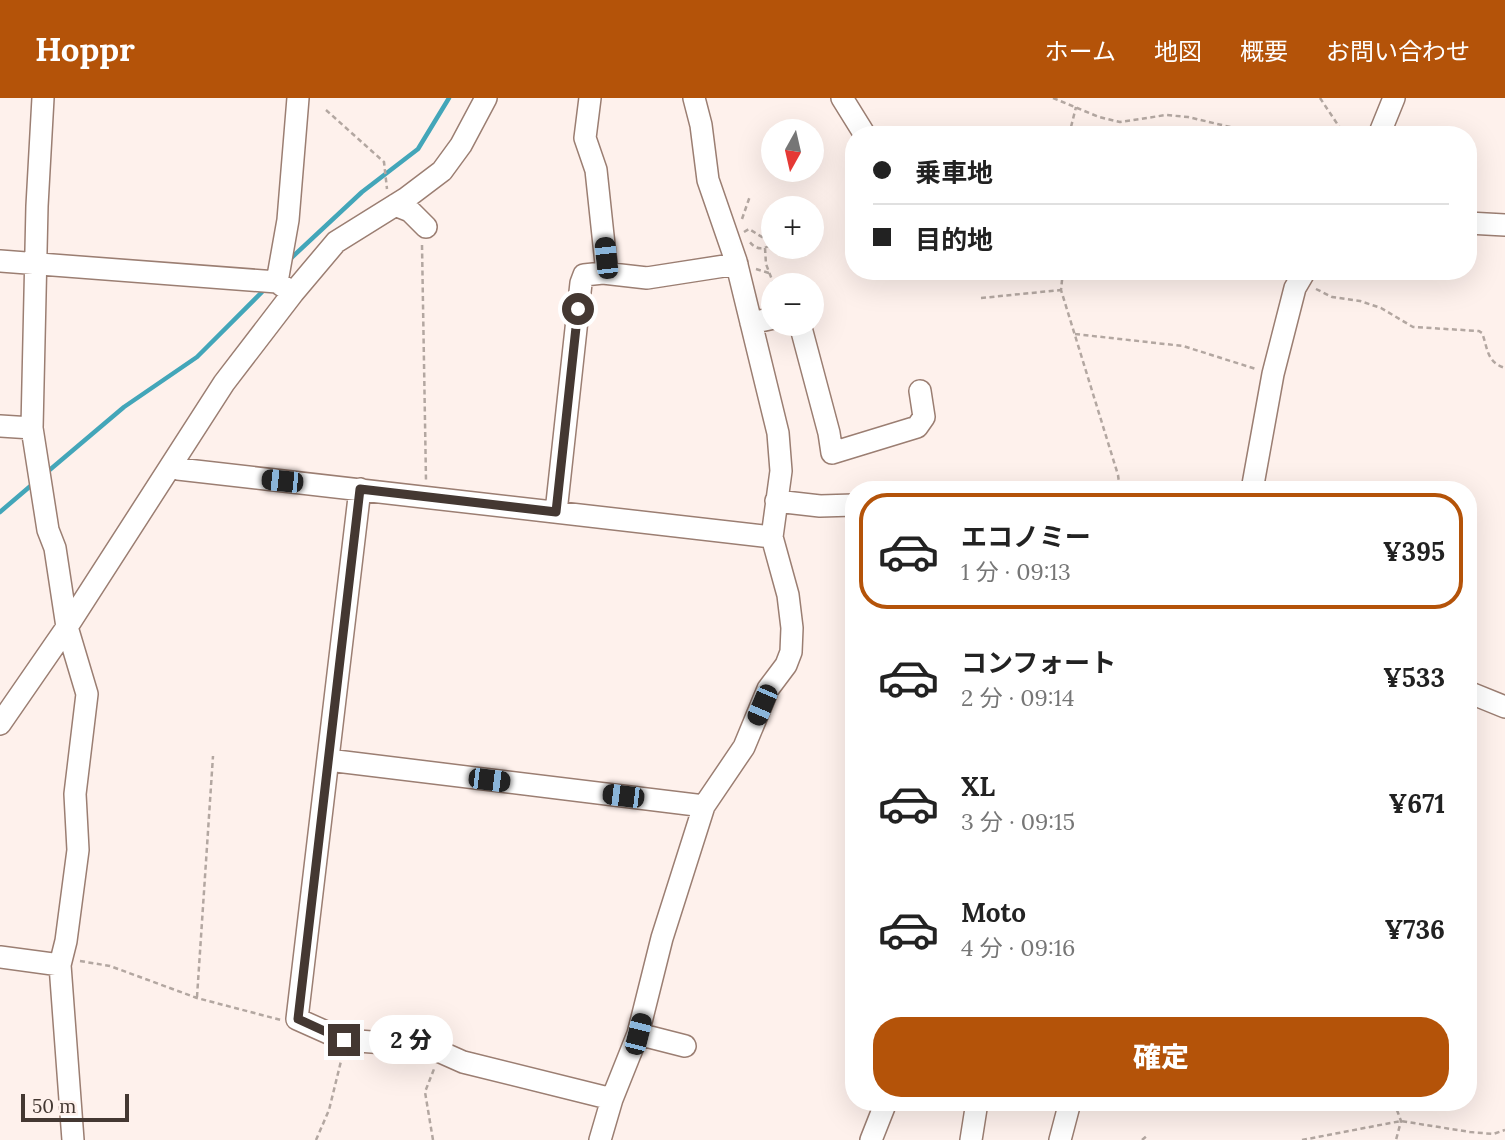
<!DOCTYPE html>
<html lang="ja">
<meta charset="utf-8">
<style>
body{margin:0;font-family:Lora,"Noto Sans JP",serif;background:#f2f2f2;color:#222;height:100vh;display:flex;flex-direction:column;font-size:26px;white-space:nowrap}
*{box-sizing:border-box;margin:0}
p{font-size:23px;color:#767676}
.icon{flex:none;width:38px;height:38px;fill:none;stroke:currentColor;stroke-width:2;stroke-linecap:round;stroke-linejoin:round}
.map{position:relative;flex:1;overflow:hidden}
.details{position:absolute;left:845px;top:383px;width:632px;height:630px;display:flex;flex-direction:column;background:#fff;border-radius:28px;box-shadow:0 7px 28px #0002}
.details>*{flex:none}
.guide{position:absolute;left:845px;top:28px;width:632px;height:154px;border-radius:28px;box-shadow:0 7px 28px #0002;display:grid;align-content:center;height:154px;padding:0 28px;background:#fff}
.needle{width:46px;rotate:188deg}
.fabs{position:absolute;left:761px;top:21px;display:grid;gap:14px}
.fabs a{display:grid;place-items:center;width:63px;height:63px;border-radius:50%;background:#fff;box-shadow:0 7px 28px #0002;font-size:35px}
.scale{position:absolute;left:21px;bottom:18px;width:108px;box-sizing:border-box;padding-left:7px;border:4px solid #443832;border-top:0;font-size:19px;line-height:24px;white-space:nowrap;color:#443832;-webkit-text-stroke:5px #fef1ec;paint-order:stroke}
.end{position:absolute;width:32px;height:32px;margin:-16px;border:9px solid #443832;background:#fff;box-shadow:0 0 0 4px #fff}
.from{border-radius:50%}
.bubble{position:absolute;height:49px;border-radius:24px;background:#fff;box-shadow:0 7px 28px #0002;font-size:23px;font-weight:800;line-height:49px;text-align:center}
.car{position:absolute;width:21px;height:42px;margin:-21px -10px;border-radius:9px;box-shadow:0 0 5px 2px #0007;background:linear-gradient(#222 24%,#8ab4d8 0 40%,#222 0 76%,#8ab4d8 0 86%,#222 0)}
.guide b{display:flex;align-items:center;gap:24px;height:66px;font-size:26px}
.guide b+b{border-top:2px solid #e0e0e0}
.guide i{width:18px;height:18px;background:#222}
ul{padding:12px 0 0;list-style:none}
li{display:flex;align-items:center;gap:21px;height:116px;margin:0 14px 10px;padding:0 14px;border:4px solid transparent;border-radius:28px}
li div{flex:1}
li b{display:block;font-size:26px}
li em{font-style:normal;font-weight:800}
li.current{border-color:#b45309}
li>.icon{width:63px;height:63px;stroke-width:1.5}
.action{display:flex;gap:14px;margin-top:auto;padding:14px 28px}
.action a{flex:1;height:80px;border-radius:28px;background:#b45309;color:#fff;font-size:28px;font-weight:800;line-height:80px;text-align:center}
header{display:flex;align-items:center;gap:42px;box-sizing:border-box;height:98px;padding:0 35px;background:#b45309;color:#fff}
header strong{font-size:33px}
nav{display:flex;gap:38px;margin-inline-start:auto;font-size:24px}
.map>svg:first-child{display:block}
.lines{fill:none;stroke-linecap:round;stroke-linejoin:round}
.stream{stroke:#43a6b9;stroke-width:4.5}
.minor-casing{stroke:#9b7e72;stroke-width:24}
.path{stroke:#b3a7a1;stroke-width:2.5;stroke-dasharray:5 3.5;stroke-linecap:butt}
.minor{stroke:#fff;stroke-width:21}
.route{stroke:#443832;stroke-width:9}
</style>
<header>
<strong>Hoppr</strong>
<nav><a>ホーム</a><a>地図</a><a>概要</a><a>お問い合わせ</a></nav>
</header>
<div class="map">
<svg width="1505" height="1042" viewBox="0 0 1505 1042">
<rect width="100%" height="100%" fill="#fef1ec"/>
<g class="lines">
<path class="stream" d="M288,163L362,94L418,51L449,0
M46,375L124,309L197,259L264,192L263,190
M0,414L34,385"/>
<g class="minor-casing">
<path id="minor" d="M43,0L37,108L32,330L48,432L55,450L67,529L87,596L75,696L78,752L66,843L60,867L73,1042
M590,0L585,40L596,72L607,175
M842,0L865,37
M1379,37L1394,0
M395,107L410,113L426,129
M1468,125L1505,127
M0,163L277,184L293,195
M277,184L288,122L298,0
M751,225L774,220
M800,226L829,335L832,355L917,329L924,319L920,293
M0,328L32,330
M178,371L772,439
M360,391L297,921L344,942L427,948L463,964L612,1001
M1252,392L1273,276L1295,190L1305,173
M776,403L820,408L854,407
M556,414L581,185L584,177L603,175L647,180L737,166
M1468,594L1505,609
M0,626L67,529L224,285L293,195L336,144L405,101L442,73L461,47L486,0
M328,662L704,708
M0,859L60,867
M638,936L685,948
M600,1042L612,1001L638,936L662,840L704,708L744,649L768,591L786,567L791,554L792,530L788,497L772,439L781,373L778,335L736,163L708,82L701,27L694,0
M871,1042L886,1004
M971,1042L977,1004
M1060,1042L1070,1004"/>
</g>
<path class="path" d="M1053,0L1099,19L1120,24L1166,17L1188,19L1264,37
M1320,0L1340,30L1347,37
M326,12L384,64L387,91
M1069,37L1076,9
M742,121L750,98
M744,134L749,131L770,144L769,148C761,152 755,151 749,143
M422,147L426,382
M765,150L766,166L774,187
M756,171L769,175
M1063,173L1061,192L1118,377L1120,392
M1316,191L1332,199L1360,203L1381,210L1413,229L1479,233L1482,235C1488,250 1486,264 1505,270
M981,200L1061,192
M1075,236L1183,248L1256,271
M80,863L110,868L197,900L281,922
M197,899L213,658
M1394,1004L1401,1023L1396,1042
M316,1042L329,1012L342,959
M433,1042L425,994L434,971
M1142,1042L1148,1037
M1302,1042L1401,1023L1470,1034L1493,1036L1505,1032"/>
<use href="#minor" class="minor"/>
</g>
<g class="lines">
<path class="route" d="M344,942L298,921L360,391L556,414L578,211"/>
</g>
</svg>
<div class="fabs">
<a><svg class="needle" viewBox="-14 -14 28 28"><path d="M0-13l5 13h-10z" fill="#e53935"/><path d="M0 13l5-13h-10z" fill="#767676"/></svg></a>
<a>+</a>
<a>−</a>
</div>
<div class="scale">50 m</div>
<i class="end from" style="left:578px;top:211px"></i>
<i class="end" style="left:344px;top:942px"></i>
<div class="bubble" style="left:369px;top:917px;width:84px">2 分</div>
<i class="car" style="left:606px;top:160px;rotate:354deg"></i>
<i class="car" style="left:282px;top:383px;rotate:276deg"></i>
<i class="car" style="left:762px;top:607px;rotate:203deg"></i>
<i class="car" style="left:489px;top:682px;rotate:97deg"></i>
<i class="car" style="left:623px;top:698px;rotate:277deg"></i>
<i class="car" style="left:638px;top:936px;rotate:14deg"></i>
<div class="guide">
<b><i class="from"></i>乗車地</b>
<b><i></i>目的地</b>
</div>
<section class="details">
<ul>
<li class="current"><svg class="icon" aria-label="car" viewBox="0 0 24 24"><path d="M5 17H2v-5l4-1 3-4h7l3 4 3 1v5h-3M9 17h6M6 11h13"/><circle cx="7" cy="17" r="2"/><circle cx="17" cy="17" r="2"/></svg><div><b>エコノミー</b><p>1 分 · 09:13</p></div><em>¥395</em></li>
<li><svg class="icon" aria-label="car" viewBox="0 0 24 24"><path d="M5 17H2v-5l4-1 3-4h7l3 4 3 1v5h-3M9 17h6M6 11h13"/><circle cx="7" cy="17" r="2"/><circle cx="17" cy="17" r="2"/></svg><div><b>コンフォート</b><p>2 分 · 09:14</p></div><em>¥533</em></li>
<li><svg class="icon" aria-label="car" viewBox="0 0 24 24"><path d="M5 17H2v-5l4-1 3-4h7l3 4 3 1v5h-3M9 17h6M6 11h13"/><circle cx="7" cy="17" r="2"/><circle cx="17" cy="17" r="2"/></svg><div><b>XL</b><p>3 分 · 09:15</p></div><em>¥671</em></li>
<li><svg class="icon" aria-label="car" viewBox="0 0 24 24"><path d="M5 17H2v-5l4-1 3-4h7l3 4 3 1v5h-3M9 17h6M6 11h13"/><circle cx="7" cy="17" r="2"/><circle cx="17" cy="17" r="2"/></svg><div><b>Moto</b><p>4 分 · 09:16</p></div><em>¥736</em></li>
</ul>
<div class="action"><a>確定</a></div>
</section>
</div>
